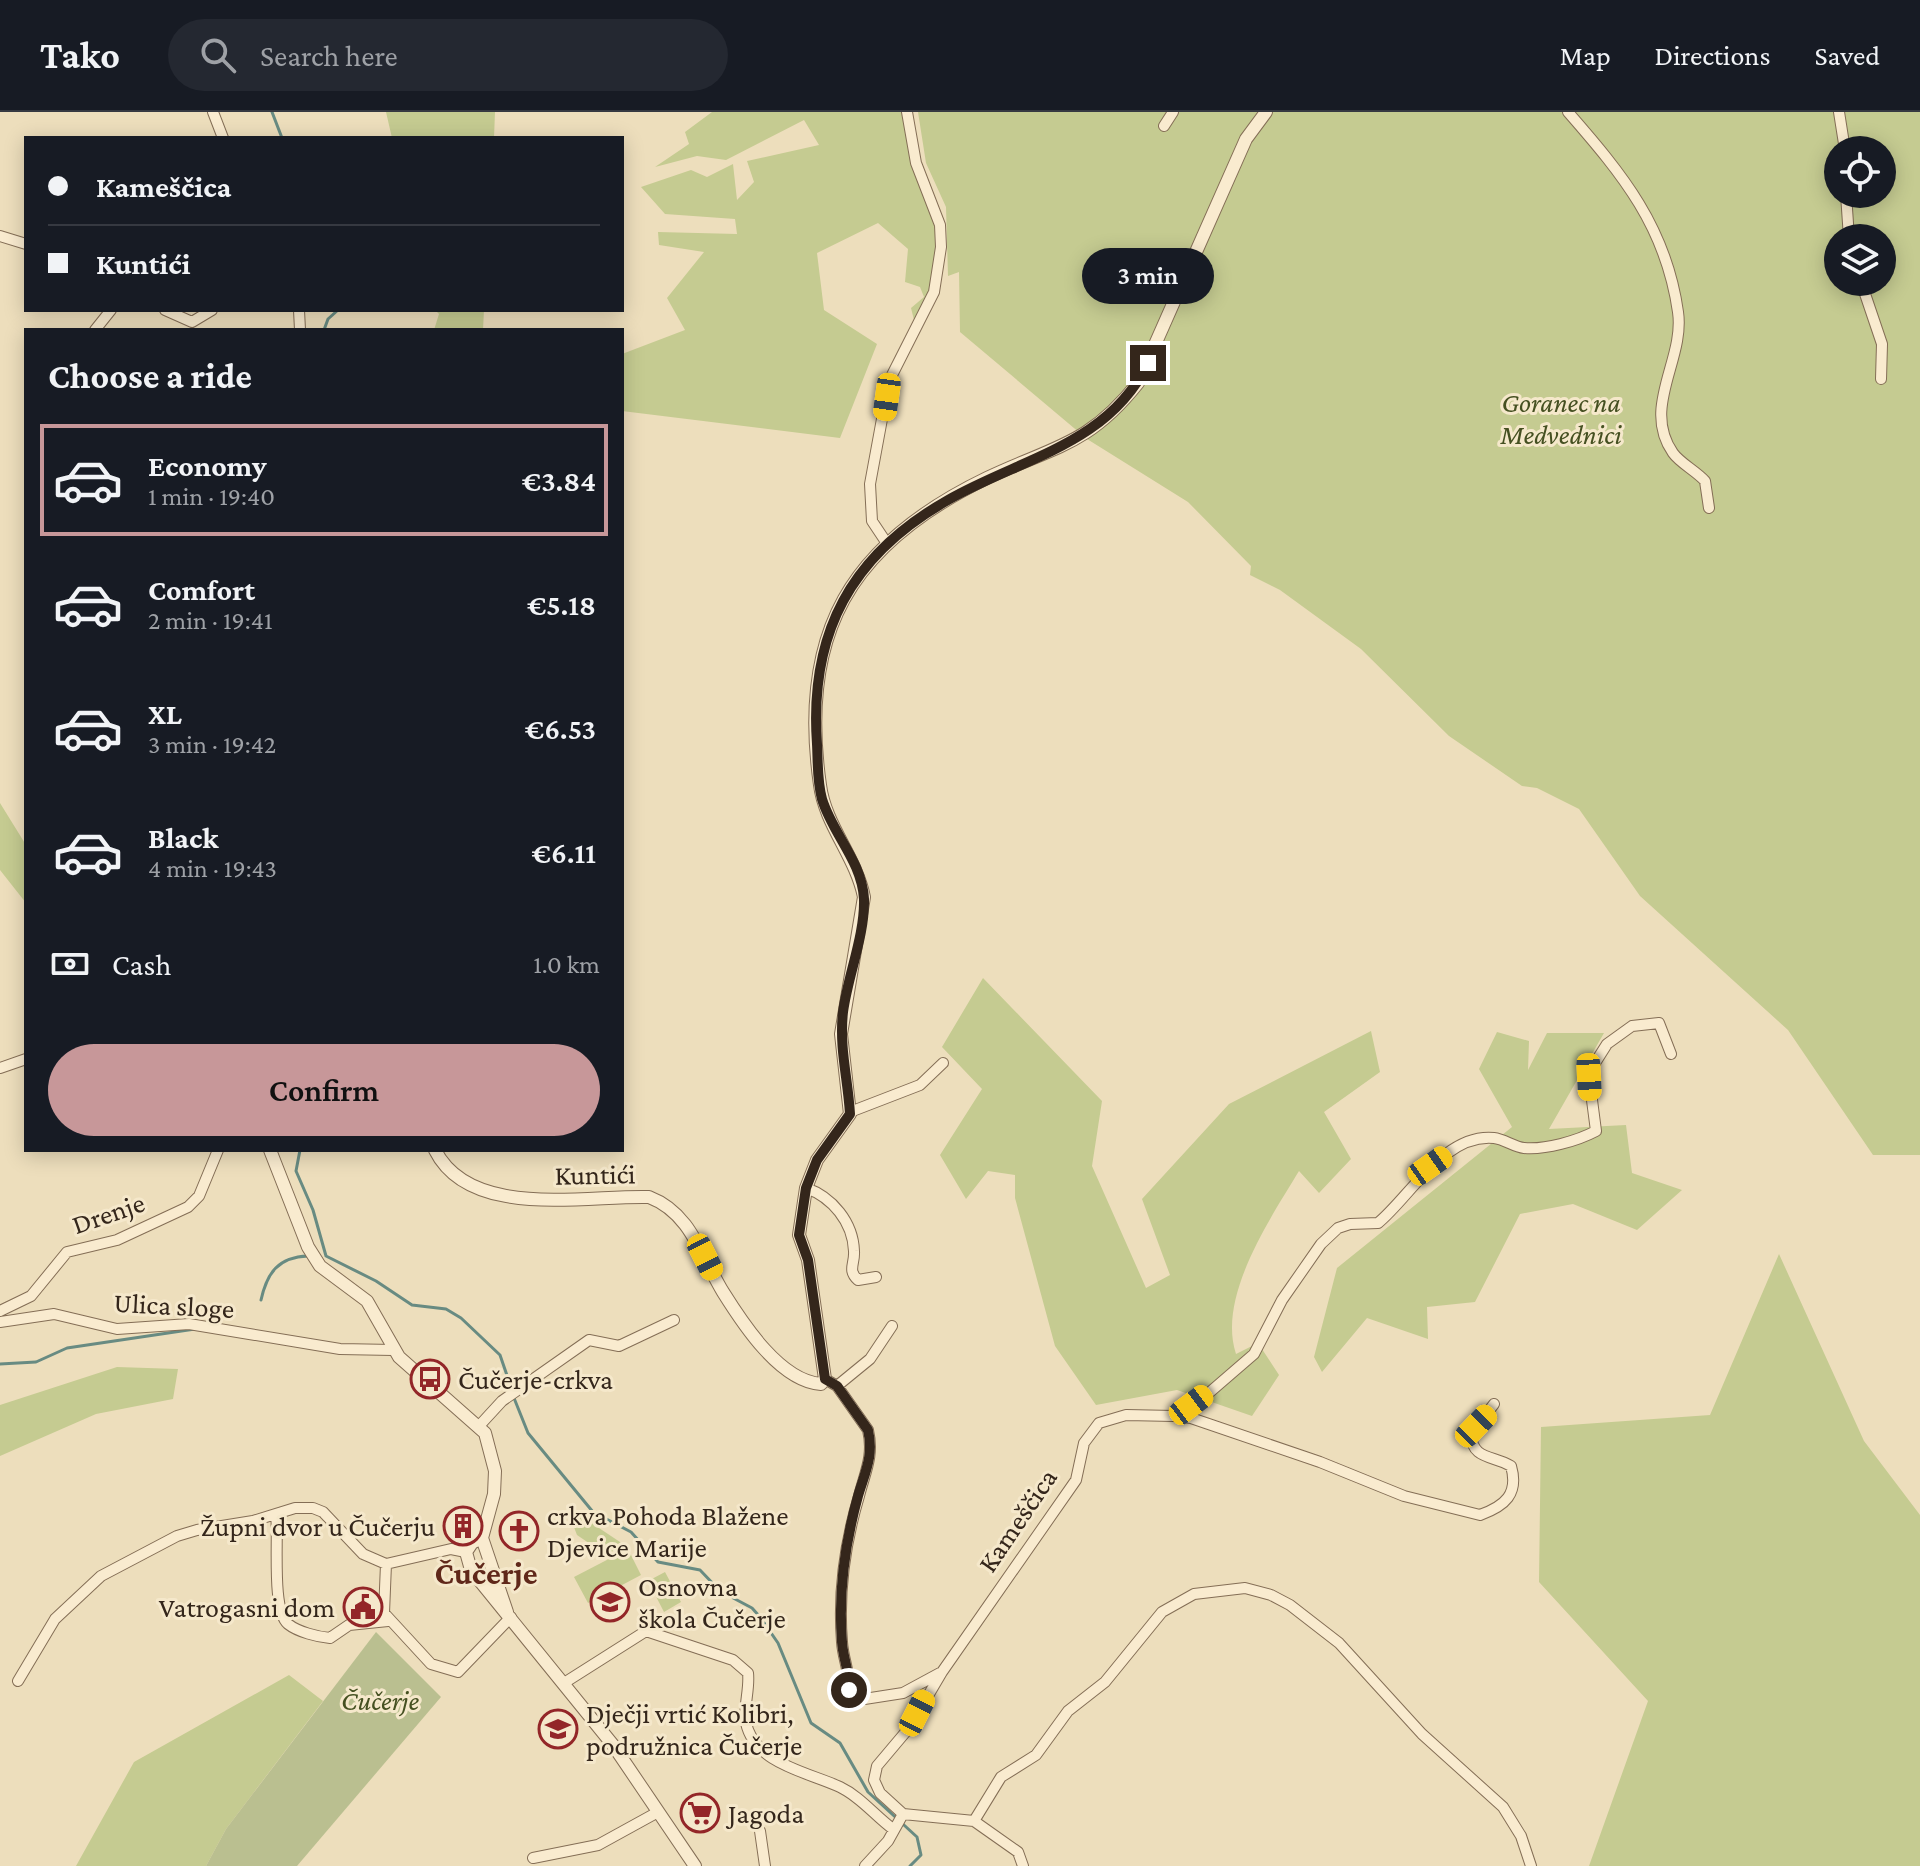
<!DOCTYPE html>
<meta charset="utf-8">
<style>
body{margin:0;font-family:"Crimson Pro",serif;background:#242831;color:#f1f3f6;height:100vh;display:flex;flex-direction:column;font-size:30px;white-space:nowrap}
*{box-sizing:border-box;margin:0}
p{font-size:26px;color:#9ea1a6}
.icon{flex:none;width:44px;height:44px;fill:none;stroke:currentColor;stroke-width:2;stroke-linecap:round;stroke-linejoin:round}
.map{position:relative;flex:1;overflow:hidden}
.sheet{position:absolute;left:24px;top:216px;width:600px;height:824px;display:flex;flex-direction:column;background:#171b24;border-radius:0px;box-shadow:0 4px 20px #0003}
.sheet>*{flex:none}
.guide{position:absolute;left:24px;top:24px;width:600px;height:176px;border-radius:0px;box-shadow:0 4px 20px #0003;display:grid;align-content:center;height:176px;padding:0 24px;background:#171b24}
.tools{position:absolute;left:1824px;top:24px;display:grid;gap:16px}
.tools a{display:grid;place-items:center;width:72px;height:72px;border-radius:50%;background:#171b24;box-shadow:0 4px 20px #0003;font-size:40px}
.end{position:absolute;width:36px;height:36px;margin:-18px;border:10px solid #34261b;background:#fff;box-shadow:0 0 0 4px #fff}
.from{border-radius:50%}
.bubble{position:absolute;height:56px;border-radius:28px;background:#171b24;box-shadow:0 4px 20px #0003;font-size:26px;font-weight:600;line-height:56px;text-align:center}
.car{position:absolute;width:24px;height:48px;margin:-24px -12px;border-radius:10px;box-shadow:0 0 6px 2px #0007;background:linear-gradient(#f5c518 24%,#345 0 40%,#f5c518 0 76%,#345 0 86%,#f5c518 0)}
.guide b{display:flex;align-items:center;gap:28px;height:76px;font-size:30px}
.guide b+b{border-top:2px solid #363941}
.guide i{width:20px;height:20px;background:#f1f3f6}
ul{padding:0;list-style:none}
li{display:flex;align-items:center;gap:24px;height:112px;margin:0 16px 12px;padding:0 8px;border:4px solid transparent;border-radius:0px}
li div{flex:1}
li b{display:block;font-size:30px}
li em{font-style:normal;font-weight:600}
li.on{border-color:#c79799}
li>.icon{width:72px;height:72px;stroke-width:1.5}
h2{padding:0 24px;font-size:36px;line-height:96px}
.pay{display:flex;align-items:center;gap:20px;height:88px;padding:0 24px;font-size:30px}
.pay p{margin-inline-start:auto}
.primary-button{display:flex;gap:16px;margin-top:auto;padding:16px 24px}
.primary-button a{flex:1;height:92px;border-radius:48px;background:#c79799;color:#111;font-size:32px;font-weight:600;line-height:92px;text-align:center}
header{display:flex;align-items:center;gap:48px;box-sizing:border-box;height:112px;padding:0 40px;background:#171b24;border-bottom:2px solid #363941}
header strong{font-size:38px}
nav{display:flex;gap:44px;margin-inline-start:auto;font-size:28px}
.search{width:560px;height:72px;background:#242831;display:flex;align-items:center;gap:20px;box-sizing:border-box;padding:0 28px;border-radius:44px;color:#9ea1a6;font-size:30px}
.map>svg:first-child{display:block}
.green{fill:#c5cb91;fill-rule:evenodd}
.cemetery{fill:#babf90}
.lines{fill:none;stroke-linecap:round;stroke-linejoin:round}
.stream{stroke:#688b82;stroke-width:3}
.minor-casing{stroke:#846e56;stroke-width:12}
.tertiary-casing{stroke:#846e56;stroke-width:14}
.minor{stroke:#f9ebcf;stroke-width:10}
.tertiary{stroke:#f9ebcf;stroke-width:12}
.route{stroke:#34261b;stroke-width:10}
.labels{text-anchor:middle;stroke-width:6;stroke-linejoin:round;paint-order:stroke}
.park-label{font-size:28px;font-style:italic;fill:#455021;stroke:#f5e8cb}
.street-label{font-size:28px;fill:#34261b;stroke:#f5e8cb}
.poi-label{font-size:28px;fill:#34261b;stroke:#f5e8cb;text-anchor:start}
.quarter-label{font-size:32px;font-weight:bold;fill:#60281a;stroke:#f5e8cb}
</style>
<header>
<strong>Tako</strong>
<div class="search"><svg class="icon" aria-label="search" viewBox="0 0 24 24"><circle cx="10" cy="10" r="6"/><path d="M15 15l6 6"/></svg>Search here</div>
<nav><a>Map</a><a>Directions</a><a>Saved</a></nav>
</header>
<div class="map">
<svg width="1920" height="1754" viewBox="0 0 1920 1754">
<rect width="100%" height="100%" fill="#eddebc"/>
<path class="green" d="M386,0H495L494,26H392Z
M712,0H906C926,72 960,143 915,212L911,196L924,185L920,175L905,170L908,137L878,111L817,141L824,198L877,232L840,326L622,299V242L685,218L667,186L704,140L659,133L658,120L737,122L735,107L665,102L641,75L691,58L707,65L733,52L737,88L754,70L747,49L819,33L804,8L726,48L697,44L655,55L689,32L685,20Z
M918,0H1920V1043H1873L1788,918L1640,784L1579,697L1537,676L1522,674L1449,624L1361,537L1280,478L1250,463L1251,454L1188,390L1087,327L960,220L959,160L948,164L946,95L926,51ZM1838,38H1882V82H1838ZM1838,126H1882V170H1838Z
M435,198H484L483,218H434L439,202Z
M0,691L26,733V791L0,758Z
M983,866L1102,989L1092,1054L1146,1176L1170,1163L1142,1087L1229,992L1371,919L1380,960L1324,1000L1351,1047L1319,1081L1299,1059C1270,1107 1217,1185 1236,1242L1258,1231L1279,1263L1252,1304L1177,1278L1096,1293L1055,1234L1015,1086V1063L988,1059L966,1087L940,1043L982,977L942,935Z
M1497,920L1529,929L1528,958L1547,921H1604L1549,1017L1626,1013L1632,1061L1682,1078L1637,1118L1573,1092L1520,1102L1475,1190L1427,1195L1428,1227L1367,1206L1322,1260L1314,1245L1337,1156L1512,1015L1479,957Z
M1779,1142L1864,1329L1920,1403V1754H1589L1648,1589L1539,1470L1541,1315L1710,1303Z
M117,1255L178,1257L173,1287L96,1302L0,1344V1293Z
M578,1402L626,1434L605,1442L577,1423L572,1410Z
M628,1437L641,1463L588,1491L574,1465Z
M665,1460L681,1490L664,1500L648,1469Z
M289,1563L323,1589L226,1717L206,1754H76L134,1650Z"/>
<path class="cemetery" d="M376,1520L441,1585L297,1754H206L226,1717Z"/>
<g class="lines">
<path class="stream" d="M272,0L282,26
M324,218L328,207L338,198
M300,1038L296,1059L313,1098L326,1144L376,1169L412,1193L446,1197L461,1206L500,1243L512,1278
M261,1188C267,1161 278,1145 308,1144
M0,1252L36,1250L67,1236L195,1217
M514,1286L528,1321L593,1400L631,1420L658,1450L700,1458L720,1479L752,1496L760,1505L778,1531L811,1611L840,1631L868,1680L917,1725L921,1743L910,1754"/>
<g class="minor-casing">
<path id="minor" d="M213,0L223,26
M1568,0C1623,63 1666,115 1678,200C1685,248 1641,295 1673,341C1680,351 1696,359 1705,369L1709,396
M1839,0L1845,38
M1164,14L1173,0
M1846,82L1849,126
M0,124L26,132
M1861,170L1882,232L1881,267
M165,198L192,210L212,198
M299,198L300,218
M95,218L111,198
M886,430L872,409L870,372L889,269L934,180L941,135L940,113L916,51L907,0
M0,956L26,947
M850,1000L920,973L943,951
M806,1076C832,1085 853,1110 854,1139C855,1152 847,1158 858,1168L876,1165
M0,1199L31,1184L67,1140L117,1128L188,1095L199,1084L218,1038
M0,1210L54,1202L117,1217L189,1212L340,1237L393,1238
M825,1267L837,1274L868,1318C874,1344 865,1360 859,1384C845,1431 838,1480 842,1530C843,1547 850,1560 849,1578L858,1588L903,1581L940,1561
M837,1274L870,1247L892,1214
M1181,1305L1254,1242L1282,1188L1321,1132L1338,1116L1350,1112L1378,1111C1410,1085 1444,1021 1494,1026C1504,1027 1514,1035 1524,1036C1545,1038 1577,1029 1596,1019L1589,965L1595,951L1607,932L1632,914L1659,911L1671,942
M479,1314L502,1289L589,1228L619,1234L674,1208
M276,1402C279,1424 271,1498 288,1512C298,1520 318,1525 330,1526L349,1513L388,1509
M386,1452L384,1501L431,1552L458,1560L511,1505
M18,1569L55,1507L101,1464L177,1424L197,1418L253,1409L295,1396H313L323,1400L363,1442L386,1452L451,1437L466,1440
M564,1571L646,1519L733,1548L748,1561C750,1577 743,1596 746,1611C755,1652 808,1660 840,1675C861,1685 875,1704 893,1717
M903,1702L880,1681L874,1668L877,1654L909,1616L942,1560L1076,1368L1084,1331L1099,1311L1126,1303L1174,1304L1191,1306L1320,1350L1404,1384L1480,1403C1505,1394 1519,1382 1511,1354C1493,1343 1472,1348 1471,1322L1494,1292
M974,1709L1001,1665L1036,1643L1068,1599L1105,1570L1162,1500L1194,1482L1245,1476L1271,1483L1290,1493L1339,1531L1422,1622L1503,1695L1521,1724L1531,1754
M760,1719L765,1754
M533,1746L598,1733L658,1700
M865,1754L888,1729L903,1702L974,1709L1018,1740L1023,1754"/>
</g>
<g class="tertiary-casing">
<path id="tertiary" d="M270,1038L308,1135L320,1154L367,1189L399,1245L485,1321L495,1359L494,1382L482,1426L507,1500
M435,1038C470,1108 585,1083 649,1085C691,1101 701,1144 723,1180C743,1212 780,1269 821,1272L825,1267L808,1148L799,1123L806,1076L817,1048L850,1002L841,922L864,785C856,745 825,713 820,673C798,521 850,432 987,366C1054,334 1088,334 1138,271L1246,27L1266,0
M482,1426L472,1431L466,1440L471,1458L613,1633L695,1754"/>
</g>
<use href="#minor" class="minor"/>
<use href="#tertiary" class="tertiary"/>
</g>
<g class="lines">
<path class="route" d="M849,1578C850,1560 843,1547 842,1530C838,1480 845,1431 858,1384C865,1360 874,1344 868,1318L837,1274L825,1267L808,1148L799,1123L806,1076L817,1048L850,1002C848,967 839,936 843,900C848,863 865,823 864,787C862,749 832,721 822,687C817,669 818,650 817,632C809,521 851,443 948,388C1021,346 1108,333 1148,251"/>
</g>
<defs>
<g id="bus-ring" transform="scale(2)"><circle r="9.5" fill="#f5e8cb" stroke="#932628" stroke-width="1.5"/><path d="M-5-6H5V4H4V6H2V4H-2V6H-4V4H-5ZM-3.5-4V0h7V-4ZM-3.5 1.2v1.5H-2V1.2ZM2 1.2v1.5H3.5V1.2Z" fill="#932628"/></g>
<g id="building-ring" transform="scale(2)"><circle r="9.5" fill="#f5e8cb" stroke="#932628" stroke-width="1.5"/><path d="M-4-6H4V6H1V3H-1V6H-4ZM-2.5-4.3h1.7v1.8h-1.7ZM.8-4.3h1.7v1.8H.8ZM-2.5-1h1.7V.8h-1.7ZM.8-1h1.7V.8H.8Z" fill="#932628"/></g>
<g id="church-ring" transform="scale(2)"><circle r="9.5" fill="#f5e8cb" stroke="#932628" stroke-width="1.5"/><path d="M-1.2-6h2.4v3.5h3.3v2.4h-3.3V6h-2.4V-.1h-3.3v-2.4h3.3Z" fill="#932628"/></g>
<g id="school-ring" transform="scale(2)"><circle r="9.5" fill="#f5e8cb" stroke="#932628" stroke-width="1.5"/><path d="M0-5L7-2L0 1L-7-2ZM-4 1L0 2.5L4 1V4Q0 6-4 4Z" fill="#932628"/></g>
<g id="civic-ring" transform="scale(2)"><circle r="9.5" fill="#f5e8cb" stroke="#932628" stroke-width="1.5"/><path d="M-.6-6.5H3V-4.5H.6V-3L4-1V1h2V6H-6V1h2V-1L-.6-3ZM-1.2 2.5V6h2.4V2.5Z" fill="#932628"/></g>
<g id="supermarket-ring" transform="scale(2)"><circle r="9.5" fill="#f5e8cb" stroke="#932628" stroke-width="1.5"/><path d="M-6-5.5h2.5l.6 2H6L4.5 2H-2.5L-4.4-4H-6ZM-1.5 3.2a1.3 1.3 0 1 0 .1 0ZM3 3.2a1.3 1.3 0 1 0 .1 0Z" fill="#932628"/></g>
</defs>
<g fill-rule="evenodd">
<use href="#bus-ring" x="430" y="1267"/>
<use href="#building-ring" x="463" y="1414"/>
<use href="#church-ring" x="519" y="1419"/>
<use href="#school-ring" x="610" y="1490"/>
<use href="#civic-ring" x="363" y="1495"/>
<use href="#school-ring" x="558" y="1617"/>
<use href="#supermarket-ring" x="700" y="1701"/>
</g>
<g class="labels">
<g class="park-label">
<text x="1561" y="300">Goranec na<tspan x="1561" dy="32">Medvednici</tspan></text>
<text x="380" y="1598">Čučerje</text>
</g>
<g class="street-label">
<text transform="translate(595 1062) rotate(-1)" y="10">Kuntići</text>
<text transform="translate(108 1101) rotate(-19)" y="10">Drenje</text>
<text transform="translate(174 1193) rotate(3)" y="10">Ulica sloge</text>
<text transform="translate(1017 1408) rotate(-56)" y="10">Kameščica</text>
</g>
<g class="poi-label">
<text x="458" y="1277">Čučerje-crkva</text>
<text x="547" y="1413">crkva Pohoda Blažene<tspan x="547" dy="32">Djevice Marije</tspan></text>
<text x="435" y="1424" text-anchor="end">Župni dvor u Čučerju</text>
<text x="638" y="1484">Osnovna<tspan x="638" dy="32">škola Čučerje</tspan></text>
<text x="335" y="1505" text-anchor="end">Vatrogasni dom</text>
<text x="586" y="1611">Dječji vrtić Kolibri,<tspan x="586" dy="32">podružnica Čučerje</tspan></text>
<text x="728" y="1711">Jagoda</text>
</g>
<g class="quarter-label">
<text x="486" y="1472">Čučerje</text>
</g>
</g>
</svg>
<div class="tools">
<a><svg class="icon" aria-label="locate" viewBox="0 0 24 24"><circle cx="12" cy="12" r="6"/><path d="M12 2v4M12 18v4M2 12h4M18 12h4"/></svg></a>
<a><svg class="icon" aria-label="layers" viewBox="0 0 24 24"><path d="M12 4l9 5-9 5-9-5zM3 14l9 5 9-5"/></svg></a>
</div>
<i class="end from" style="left:849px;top:1578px"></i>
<i class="end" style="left:1148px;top:251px"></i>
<div class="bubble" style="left:1082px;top:136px;width:132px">3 min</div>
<i class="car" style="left:887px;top:285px;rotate:188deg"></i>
<i class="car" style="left:1589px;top:965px;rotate:177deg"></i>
<i class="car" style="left:1430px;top:1054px;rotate:55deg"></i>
<i class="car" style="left:705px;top:1145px;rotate:153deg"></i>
<i class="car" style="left:1191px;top:1293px;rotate:53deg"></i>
<i class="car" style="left:1476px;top:1314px;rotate:44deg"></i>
<i class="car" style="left:917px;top:1601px;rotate:27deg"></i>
<div class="guide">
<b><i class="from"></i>Kameščica</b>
<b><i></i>Kuntići</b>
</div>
<section class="sheet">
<h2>Choose a ride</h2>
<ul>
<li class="on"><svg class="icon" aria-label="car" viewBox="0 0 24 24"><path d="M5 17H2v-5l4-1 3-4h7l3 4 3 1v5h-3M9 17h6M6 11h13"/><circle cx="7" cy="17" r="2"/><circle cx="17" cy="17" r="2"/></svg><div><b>Economy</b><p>1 min · 19:40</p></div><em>€3.84</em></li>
<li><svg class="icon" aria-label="car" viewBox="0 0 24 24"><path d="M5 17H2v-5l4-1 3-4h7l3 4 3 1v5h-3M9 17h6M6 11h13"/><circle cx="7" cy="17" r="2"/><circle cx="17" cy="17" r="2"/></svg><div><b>Comfort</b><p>2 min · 19:41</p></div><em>€5.18</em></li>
<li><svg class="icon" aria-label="car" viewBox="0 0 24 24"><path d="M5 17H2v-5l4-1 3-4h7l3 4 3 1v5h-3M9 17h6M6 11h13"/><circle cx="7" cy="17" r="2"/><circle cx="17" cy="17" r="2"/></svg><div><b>XL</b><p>3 min · 19:42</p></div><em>€6.53</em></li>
<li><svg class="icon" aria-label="car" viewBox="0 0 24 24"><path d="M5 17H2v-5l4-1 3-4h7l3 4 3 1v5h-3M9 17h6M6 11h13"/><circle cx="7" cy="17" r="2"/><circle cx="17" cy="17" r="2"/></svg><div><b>Black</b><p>4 min · 19:43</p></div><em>€6.11</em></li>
</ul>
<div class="pay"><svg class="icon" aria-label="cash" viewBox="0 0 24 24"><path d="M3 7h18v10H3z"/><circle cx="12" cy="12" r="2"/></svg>Cash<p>1.0 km</p></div>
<div class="primary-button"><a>Confirm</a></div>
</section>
</div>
